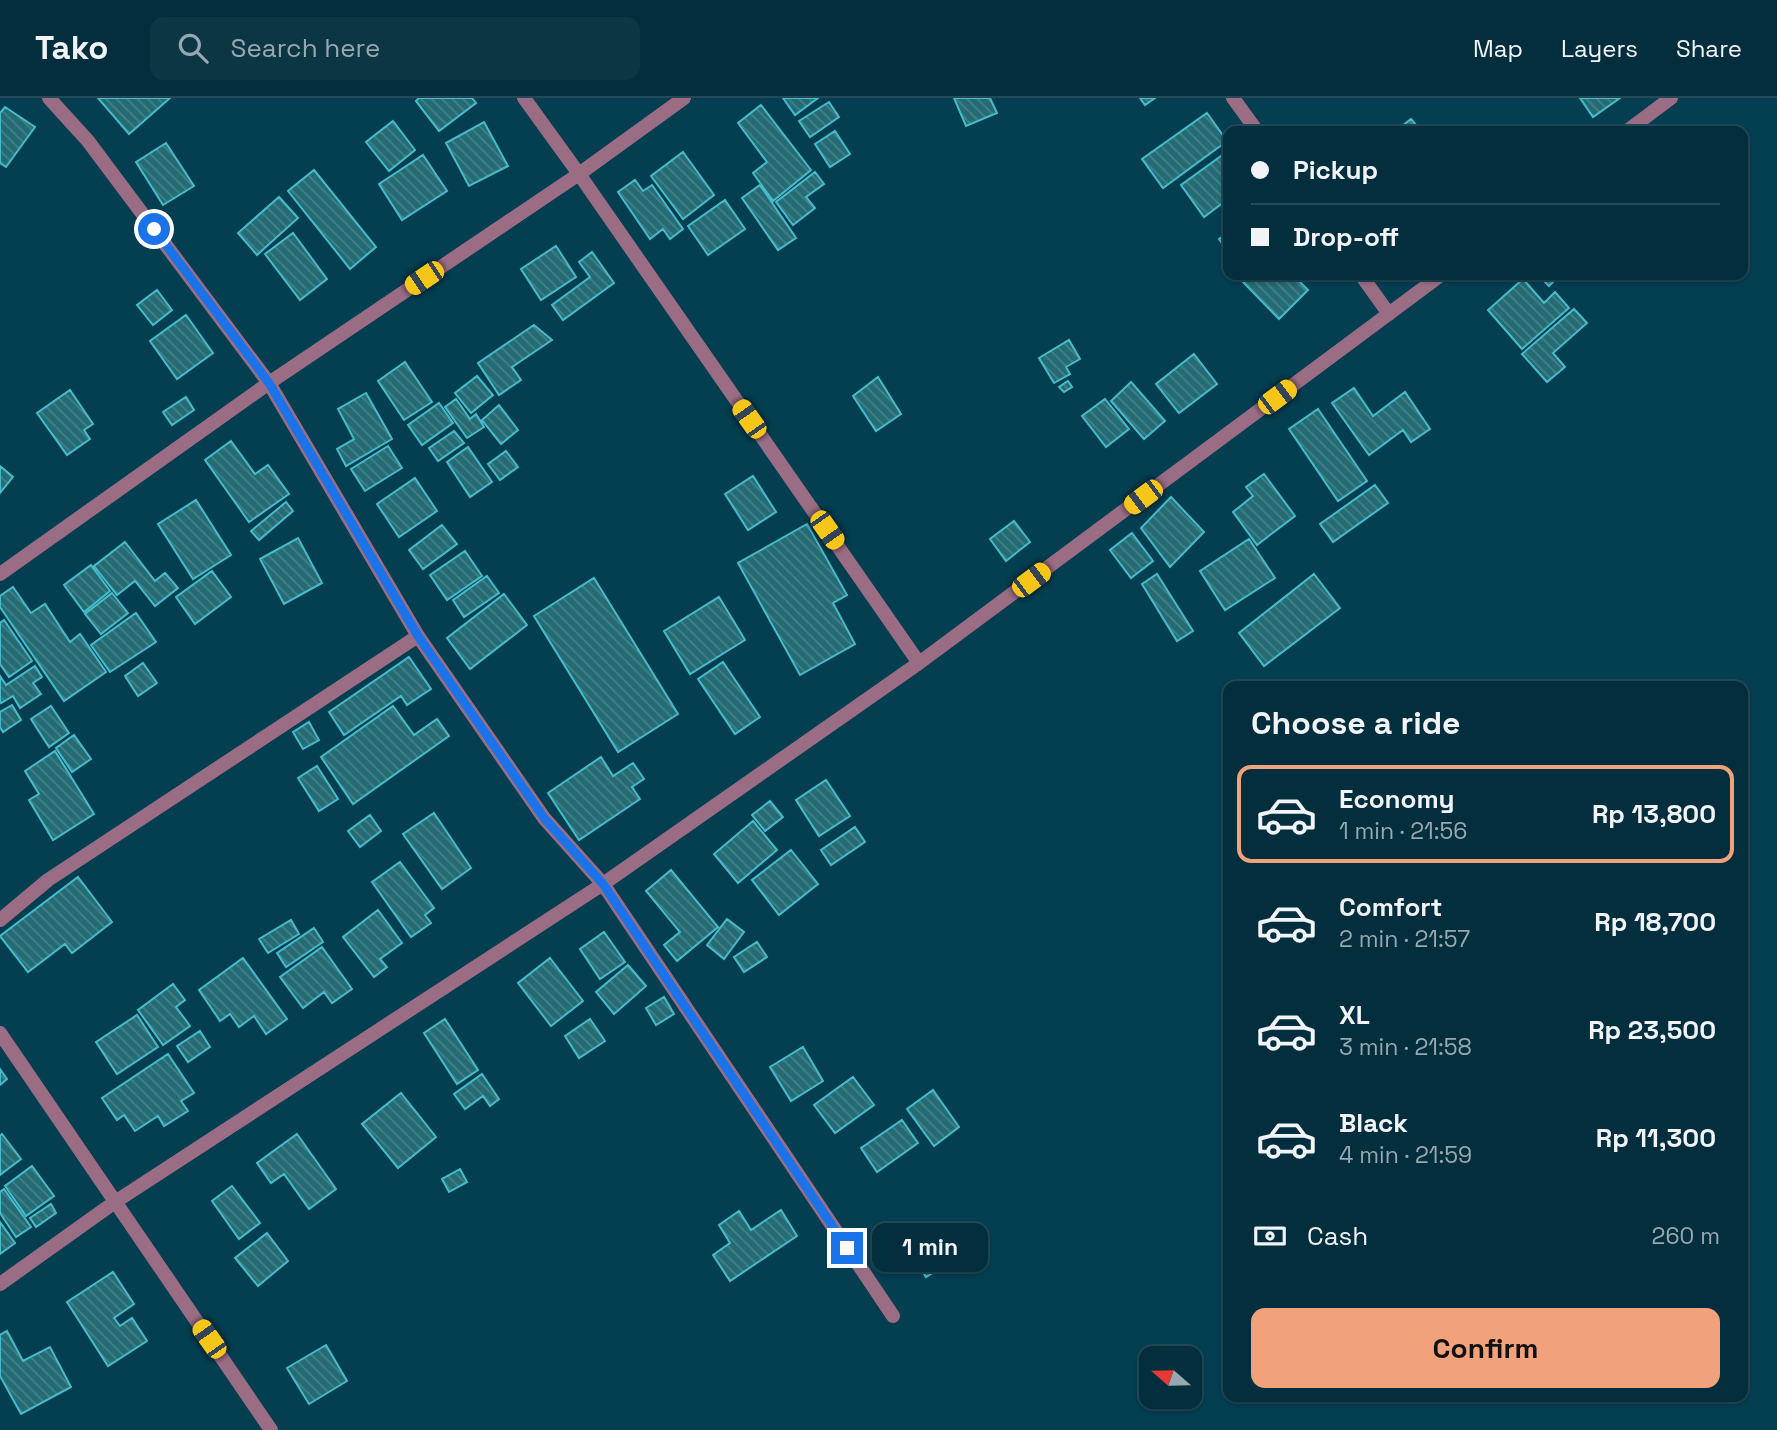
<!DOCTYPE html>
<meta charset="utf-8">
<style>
body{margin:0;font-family:"Space Grotesk",sans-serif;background:#0d3644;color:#f1f3f6;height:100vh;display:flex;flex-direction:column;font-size:26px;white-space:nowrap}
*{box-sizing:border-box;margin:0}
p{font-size:23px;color:#97a8b0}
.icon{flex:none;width:38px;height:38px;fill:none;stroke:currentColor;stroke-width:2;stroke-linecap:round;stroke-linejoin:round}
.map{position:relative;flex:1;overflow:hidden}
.sheet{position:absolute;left:1223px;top:583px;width:525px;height:721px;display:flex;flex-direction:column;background:#032e3d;border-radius:14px;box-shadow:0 2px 5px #0004,0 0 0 2px #244a57}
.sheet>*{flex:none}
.guide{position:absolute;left:1223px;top:28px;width:525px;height:154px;border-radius:14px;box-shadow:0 2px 5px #0004,0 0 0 2px #244a57;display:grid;align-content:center;height:154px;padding:0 28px;background:#032e3d}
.needle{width:46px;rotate:290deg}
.controls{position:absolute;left:1139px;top:1248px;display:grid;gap:14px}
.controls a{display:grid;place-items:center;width:63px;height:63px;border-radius:14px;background:#032e3d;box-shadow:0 2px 5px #0004,0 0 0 2px #244a57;font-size:35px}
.end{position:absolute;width:32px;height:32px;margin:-16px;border:9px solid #1a73e8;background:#fff;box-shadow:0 0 0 4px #fff}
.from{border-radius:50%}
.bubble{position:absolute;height:49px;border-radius:14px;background:#032e3d;box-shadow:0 2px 5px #0004,0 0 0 2px #244a57;font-size:23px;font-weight:700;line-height:49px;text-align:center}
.car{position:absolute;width:21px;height:42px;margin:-21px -10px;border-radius:9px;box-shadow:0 0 5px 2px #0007;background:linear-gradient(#f5c518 24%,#345 0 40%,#f5c518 0 76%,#345 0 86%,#f5c518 0)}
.guide b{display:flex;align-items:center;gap:24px;height:66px;font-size:26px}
.guide b+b{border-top:2px solid #244a57}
.guide i{width:18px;height:18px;background:#f1f3f6}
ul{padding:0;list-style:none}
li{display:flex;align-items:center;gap:21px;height:98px;margin:0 14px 10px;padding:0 14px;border:4px solid transparent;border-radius:14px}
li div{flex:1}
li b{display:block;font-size:26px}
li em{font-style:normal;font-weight:700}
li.selected{border-color:#f1a27b}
li>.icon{width:63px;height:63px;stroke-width:1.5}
h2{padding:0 28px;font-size:32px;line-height:84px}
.pay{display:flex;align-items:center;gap:18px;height:77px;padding:0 28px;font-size:26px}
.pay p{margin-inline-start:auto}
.primary-button{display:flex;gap:14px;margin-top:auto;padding:14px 28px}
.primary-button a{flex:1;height:80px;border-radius:14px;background:#f1a27b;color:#111;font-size:28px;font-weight:700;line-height:80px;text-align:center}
header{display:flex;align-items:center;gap:42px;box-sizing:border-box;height:98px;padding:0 35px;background:#032e3d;border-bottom:2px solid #244a57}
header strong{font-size:33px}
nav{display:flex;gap:38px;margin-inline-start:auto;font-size:24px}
.search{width:490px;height:63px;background:#0d3644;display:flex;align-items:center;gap:18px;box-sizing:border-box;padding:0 24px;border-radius:14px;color:#97a8b0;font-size:26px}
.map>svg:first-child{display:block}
.building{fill:url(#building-back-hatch);stroke:#46bcca;stroke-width:2}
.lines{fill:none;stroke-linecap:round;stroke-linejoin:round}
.street{stroke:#9b6d85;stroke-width:14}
.route{stroke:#1a73e8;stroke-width:9}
</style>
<header>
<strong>Tako</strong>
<div class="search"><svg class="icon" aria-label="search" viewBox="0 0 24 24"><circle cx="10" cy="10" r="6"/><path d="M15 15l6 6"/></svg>Search here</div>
<nav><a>Map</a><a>Layers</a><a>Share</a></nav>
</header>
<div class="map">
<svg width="1777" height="1332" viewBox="0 0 1777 1332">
<defs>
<pattern id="building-back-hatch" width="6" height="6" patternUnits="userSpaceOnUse" patternTransform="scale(1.75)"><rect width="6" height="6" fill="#246b74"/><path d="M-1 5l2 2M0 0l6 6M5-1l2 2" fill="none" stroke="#448189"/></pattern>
</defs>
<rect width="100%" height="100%" fill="#043e51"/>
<path class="building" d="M98,0H170L129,36Z
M419,0H472L476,5L439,33L416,3Z
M783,0H818L795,17Z
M954,0H990L997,15L966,28Z
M1140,0H1155L1145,7Z
M1580,0H1620L1593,19Z
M829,4L839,19L810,39L799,23Z
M761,7L811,72L773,103L753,75L767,64L738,25Z
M5,9L35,29L6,69L0,65V15Z
M1207,15L1227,43L1163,90L1142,61Z
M1411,21L1421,33H1396Z
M393,23L415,52L389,73L366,44Z
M484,24L508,68L469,88L446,45Z
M835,33L850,56L830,69L815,46Z
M166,45L194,88L163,107L136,64Z
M1228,53V101L1204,119L1181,87Z
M683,54L714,97L683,121L651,78Z
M423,57L447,93L402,122L379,86Z
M314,72L376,149L350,171L288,93Z
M815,74L824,86L806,99L815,110L793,127L776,104Z
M635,82L643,93L652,87L683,131L670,141L663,131L650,141L618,94Z
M760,87L796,140L778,152L742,100Z
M279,99L298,120L257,157L238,135Z
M725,102L745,131L708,157L688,128Z
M293,135L327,181L300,202L265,156Z
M1228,135V154L1219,141Z
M556,148L576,179L541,202L521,171Z
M592,154L614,185L563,222L552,207L590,179L579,164Z
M1246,177H1293L1308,192L1279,221L1241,182Z
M1538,177H1560L1549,188Z
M1523,181L1544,205L1555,194L1569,210L1522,251L1488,212Z
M157,192L172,212L153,227L137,207Z
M1574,211L1587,225L1553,255L1565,269L1547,284L1522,256Z
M186,217L213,255L177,281L150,243Z
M534,227L552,242L512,269L521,282L499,297L478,265Z
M1069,242L1080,261L1066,269L1070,276L1054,285L1039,260Z
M1194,256L1217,286L1179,315L1156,286Z
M405,264L432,304L404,322L378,283Z
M477,278L493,297L471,315L455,295Z
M878,279L901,316L876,333L853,298Z
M1068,283L1072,289L1064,294L1059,289Z
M1131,284L1165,323L1144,341L1111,303Z
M1354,290L1373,318L1405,294L1430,331L1411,344L1403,332L1369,357L1332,305Z
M70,292L93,326L84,332L90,341L67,357L37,315Z
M366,295L392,341L346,368L337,351L354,341L338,311Z
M186,299L194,312L172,327L163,314Z
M456,301L470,321L476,316L484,329L467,340L445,309Z
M1105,301L1129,331L1106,349L1082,318Z
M439,305L453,325L422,347L408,327Z
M499,307L518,332L501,346L482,322Z
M1318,311L1367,383L1338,403L1289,331Z
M454,333L464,345L438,363L429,350Z
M231,343L255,376L268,367L289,396L249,424L205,362Z
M388,348L402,370L365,393L351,371Z
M468,349L492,384L470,399L447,364Z
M506,353L518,369L500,382L488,366Z
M0,368L13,379L0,395Z
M1264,376L1295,418L1257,447L1233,414L1253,398L1246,389Z
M753,378L776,414L748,432L725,396Z
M415,380L437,413L399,439L377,406Z
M1375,387L1388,405L1333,444L1320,426Z
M1171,399L1204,434L1170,469L1141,430Z
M196,402L231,457L193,481L158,426Z
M286,404L293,413L259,442L251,433Z
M1014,423L1030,444L1006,463L990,441Z
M807,426L847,497L833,505L855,546L800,577L738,465Z
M442,427L457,446L423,471L409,452Z
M1132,435L1153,463L1131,480L1110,452Z
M298,440L322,485L284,506L260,461Z
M1249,441L1275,480L1225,512L1200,473Z
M125,444L155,483L165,475L178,490L155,508L135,483L117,497L94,468Z
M465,453L482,478L447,502L430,477Z
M91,467L110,493L84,514L64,487Z
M212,473L231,499L195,526L176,499Z
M1157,476L1193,533L1177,543L1142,486Z
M1314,476L1340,510L1264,568L1239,535Z
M487,478L499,495L464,519L453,502Z
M594,480L678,616L618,654L534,518Z
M13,489L31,515L45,506L70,544L80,536L106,574L64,603L0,509V498Z
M112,495L128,515L101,536L85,516Z
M504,496L527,527L470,571L447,540Z
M719,499L745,542L690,576L664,533Z
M136,515L156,544L110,574L91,547Z
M4,522L32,563L9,579L0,566V525Z
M409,559L431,591L407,607L401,598L344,637L329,614Z
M723,564L760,619L735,636L698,581Z
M143,565L157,585L138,598L125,578Z
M35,568L42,579L33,585L41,596L20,610L13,598L1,605L0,603V578L6,587Z
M12,607L21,622L3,634L0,629V614Z
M51,608L69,635L49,649L31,621Z
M393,608L414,637L437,621L449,638L353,706L321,659Z
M309,624L319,642L303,651L293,634Z
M74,637L91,661L72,674L56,650Z
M55,653L94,716L53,742L29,702L39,696L25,673Z
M601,659L613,678L633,665L644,681L632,689L640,701L579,742L548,695Z
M317,668L338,701L319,713L298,680Z
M826,682L850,718L819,738L796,702Z
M770,703L783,719L765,733L752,717Z
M434,715L471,770L442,791L403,736Z
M370,717L381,733L360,749L348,733Z
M753,723L777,752L738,785L714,756Z
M855,729L865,744L831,767L821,752Z
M791,752L818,786L779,817L752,782Z
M400,764L434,810L425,817L431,825L411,839L372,784Z
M671,772L718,829L677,863L664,847L680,834L646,793Z
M78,779L112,824L72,855L65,846L28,874L0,838Z
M378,812L402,845L380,861L387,869L374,879L343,839Z
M727,821L744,834L724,861L707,847Z
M291,822L299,836L268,855L259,841Z
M314,830L323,844L286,869L277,855Z
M604,834L625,864L600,881L580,851Z
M757,844L767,859L744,874L734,859Z
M322,849L352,891L332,905L324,894L303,910L280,879Z
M243,860L287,921L266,936L254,918L239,929L230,916L220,923L199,892Z
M550,860L583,903L551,928L518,885Z
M628,867L646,888L614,916L596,894Z
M173,886L185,902L176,909L190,928L163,947L138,912Z
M664,899L674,916L656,927L646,910Z
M137,917L158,949L117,976L96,944Z
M445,921L478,972L457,986L424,935Z
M590,921L605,943L579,960L565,938Z
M200,933L210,949L188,964L177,948Z
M803,949L823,983L791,1003L770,969Z
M168,956L194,995L181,1003L188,1013L164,1028L158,1018L135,1033L124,1017L117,1022L102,1000Z
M0,971L7,981L0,987Z
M482,976L499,1001L490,1008L483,998L465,1011L454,996Z
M853,979L874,1007L835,1035L814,1007Z
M933,992L959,1029L934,1048L907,1011Z
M401,995L436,1039L398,1070L362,1026Z
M902,1022L918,1045L877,1074L861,1050Z
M2,1036L21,1061L0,1077V1038Z
M297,1036L336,1091L309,1111L284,1076L271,1085L257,1065Z
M32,1068L54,1098L26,1118L5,1088Z
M460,1071L467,1084L449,1094L442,1081Z
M232,1088L260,1125L239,1141L212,1103Z
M4,1091L31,1129L16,1139L0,1115V1094Z
M51,1106L56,1115L36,1129L30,1120Z
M781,1112L797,1138L730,1183L713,1157L730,1145L719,1127L739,1113L751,1132Z
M0,1124L15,1145L0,1156Z
M952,1130L967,1153L926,1179L912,1156Z
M267,1135L288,1163L258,1188L235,1160Z
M113,1174L134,1206L114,1220L120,1228L132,1220L147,1243L108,1268L67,1204Z
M7,1233L23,1263L50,1249L71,1289L21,1316L0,1278V1237Z
M326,1247L347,1283L309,1306L287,1270Z"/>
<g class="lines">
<path class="street" d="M49,0L88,43L269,285L418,538L544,720L603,786L893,1218
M524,0L579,76L919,565
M1233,0L1257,33
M1627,33L1671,0
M1361,177L1389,216
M0,476L269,285L579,76L684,0
M0,822L48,782L418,538
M0,935L271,1332
M0,1186L115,1104L603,786L919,565L1441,177"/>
</g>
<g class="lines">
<path class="route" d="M154,131L269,285L418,538L544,720L603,786L847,1150"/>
</g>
</svg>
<div class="controls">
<a><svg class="needle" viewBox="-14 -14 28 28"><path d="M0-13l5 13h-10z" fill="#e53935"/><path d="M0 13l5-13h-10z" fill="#97a8b0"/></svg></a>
</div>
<i class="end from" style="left:154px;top:131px"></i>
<i class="end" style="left:847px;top:1150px"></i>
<div class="bubble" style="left:872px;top:1125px;width:116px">1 min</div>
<i class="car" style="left:424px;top:180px;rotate:236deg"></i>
<i class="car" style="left:1277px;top:299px;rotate:53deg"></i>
<i class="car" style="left:749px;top:321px;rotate:325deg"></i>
<i class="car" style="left:1143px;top:399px;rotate:233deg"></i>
<i class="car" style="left:827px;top:432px;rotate:145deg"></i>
<i class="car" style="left:1031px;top:482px;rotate:53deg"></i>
<i class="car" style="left:209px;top:1241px;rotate:325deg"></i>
<div class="guide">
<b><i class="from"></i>Pickup</b>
<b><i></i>Drop-off</b>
</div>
<section class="sheet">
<h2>Choose a ride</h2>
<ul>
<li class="selected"><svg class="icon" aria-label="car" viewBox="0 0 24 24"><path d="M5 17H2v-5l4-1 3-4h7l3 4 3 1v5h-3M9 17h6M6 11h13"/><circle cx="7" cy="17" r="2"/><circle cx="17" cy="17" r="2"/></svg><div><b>Economy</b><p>1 min · 21:56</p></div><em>Rp 13,800</em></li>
<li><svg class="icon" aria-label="car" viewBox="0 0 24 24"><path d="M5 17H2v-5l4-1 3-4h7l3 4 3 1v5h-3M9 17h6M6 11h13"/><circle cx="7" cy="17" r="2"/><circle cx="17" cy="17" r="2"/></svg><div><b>Comfort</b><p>2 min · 21:57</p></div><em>Rp 18,700</em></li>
<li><svg class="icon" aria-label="car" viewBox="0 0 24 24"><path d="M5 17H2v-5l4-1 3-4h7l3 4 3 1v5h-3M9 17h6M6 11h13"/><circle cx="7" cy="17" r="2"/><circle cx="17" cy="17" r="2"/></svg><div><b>XL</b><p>3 min · 21:58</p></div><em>Rp 23,500</em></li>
<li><svg class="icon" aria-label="car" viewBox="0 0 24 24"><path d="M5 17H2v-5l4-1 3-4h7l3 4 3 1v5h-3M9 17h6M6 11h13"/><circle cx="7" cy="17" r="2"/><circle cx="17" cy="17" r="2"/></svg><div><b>Black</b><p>4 min · 21:59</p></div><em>Rp 11,300</em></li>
</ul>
<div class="pay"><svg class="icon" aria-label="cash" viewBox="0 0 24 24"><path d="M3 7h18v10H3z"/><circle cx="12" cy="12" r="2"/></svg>Cash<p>260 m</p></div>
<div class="primary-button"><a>Confirm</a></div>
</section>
</div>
